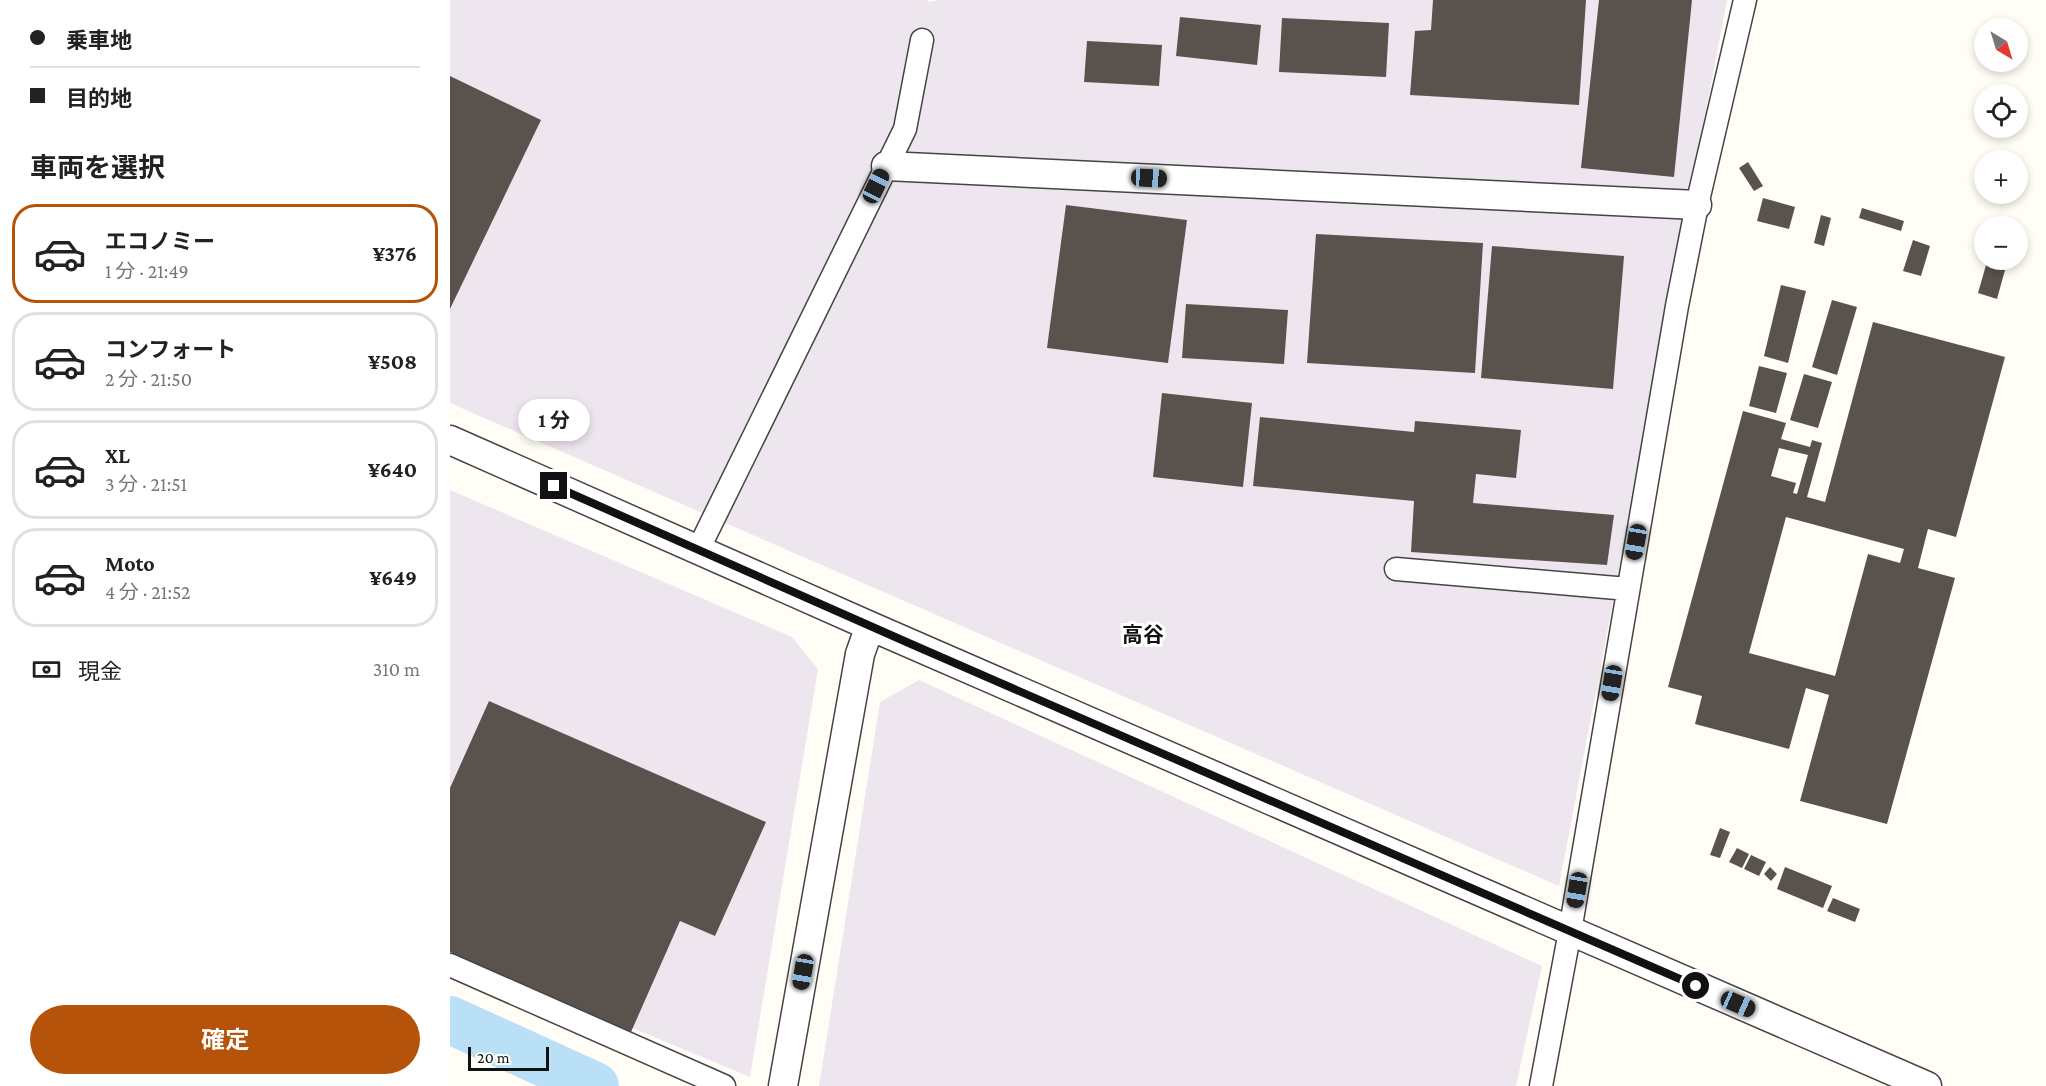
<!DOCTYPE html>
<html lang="ja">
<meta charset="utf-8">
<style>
body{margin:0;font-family:"Crimson Pro","Noto Sans JP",serif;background:#f6f6f6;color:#222;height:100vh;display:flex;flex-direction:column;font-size:22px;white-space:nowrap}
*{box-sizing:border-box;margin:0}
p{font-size:20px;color:#767676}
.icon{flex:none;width:33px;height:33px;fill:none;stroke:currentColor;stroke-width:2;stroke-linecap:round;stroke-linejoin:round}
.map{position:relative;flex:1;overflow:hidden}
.details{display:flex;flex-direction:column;background:#fff;width:450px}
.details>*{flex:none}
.top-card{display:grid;align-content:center;height:132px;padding:0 30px;background:#fff}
.needle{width:39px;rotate:142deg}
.tools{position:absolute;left:1524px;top:18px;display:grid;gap:12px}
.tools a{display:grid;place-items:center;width:54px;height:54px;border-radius:50%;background:#fff;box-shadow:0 3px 9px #0003;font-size:30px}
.scale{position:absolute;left:18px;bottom:15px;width:81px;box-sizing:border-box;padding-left:6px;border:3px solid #111;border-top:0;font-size:16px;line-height:21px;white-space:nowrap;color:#111;-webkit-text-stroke:4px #fff;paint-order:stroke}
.end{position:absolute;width:27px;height:27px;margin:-14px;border:8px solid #111;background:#fff;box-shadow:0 0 0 3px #fff}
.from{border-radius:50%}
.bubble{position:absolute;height:42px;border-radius:21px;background:#fff;box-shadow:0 3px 9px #0003;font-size:20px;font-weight:700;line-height:42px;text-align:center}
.car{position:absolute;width:18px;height:36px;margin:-18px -9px;border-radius:8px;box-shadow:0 0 4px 2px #0007;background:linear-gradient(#222 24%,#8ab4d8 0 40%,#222 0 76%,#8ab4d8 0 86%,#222 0)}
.top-card b{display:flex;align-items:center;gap:21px;height:57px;font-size:22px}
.top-card b+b{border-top:2px solid #e0e0e0}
.top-card i{width:15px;height:15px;background:#222}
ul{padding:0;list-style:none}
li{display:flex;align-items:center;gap:18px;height:99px;margin:0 12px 9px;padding:0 18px;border:3px solid #e0e0e0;border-radius:24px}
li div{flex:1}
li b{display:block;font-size:22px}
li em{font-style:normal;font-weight:700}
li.active{border-color:#b45309}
li>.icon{width:54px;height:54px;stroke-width:1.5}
h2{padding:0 30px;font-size:27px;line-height:72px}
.pay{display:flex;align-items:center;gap:15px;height:66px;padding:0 30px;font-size:22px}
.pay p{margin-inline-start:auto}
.cta{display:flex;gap:12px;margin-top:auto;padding:12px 30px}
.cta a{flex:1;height:69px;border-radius:36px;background:#b45309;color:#fff;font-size:24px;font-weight:700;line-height:69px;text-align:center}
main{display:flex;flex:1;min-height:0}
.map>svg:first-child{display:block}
.industrial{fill:#eee6ef}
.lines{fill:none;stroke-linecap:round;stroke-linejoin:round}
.river{stroke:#b9e0f7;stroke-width:48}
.building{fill:#5a524d;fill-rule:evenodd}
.minor-casing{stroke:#444;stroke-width:25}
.tertiary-casing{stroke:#444;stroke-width:31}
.minor{stroke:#fff;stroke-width:22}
.tertiary{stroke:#fff;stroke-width:28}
.route{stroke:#111;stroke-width:8}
.labels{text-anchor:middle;stroke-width:6;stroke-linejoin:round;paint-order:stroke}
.neighbourhood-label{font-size:21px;font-weight:bold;fill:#111;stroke:#fff}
</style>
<main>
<section class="details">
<div class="top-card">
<b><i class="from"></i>乗車地</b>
<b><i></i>目的地</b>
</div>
<h2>車両を選択</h2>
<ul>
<li class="active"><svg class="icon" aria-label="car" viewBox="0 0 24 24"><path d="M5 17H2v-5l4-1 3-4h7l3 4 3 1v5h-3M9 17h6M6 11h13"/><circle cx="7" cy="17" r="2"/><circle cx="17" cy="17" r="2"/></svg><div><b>エコノミー</b><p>1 分 · 21:49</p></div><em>¥376</em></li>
<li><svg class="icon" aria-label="car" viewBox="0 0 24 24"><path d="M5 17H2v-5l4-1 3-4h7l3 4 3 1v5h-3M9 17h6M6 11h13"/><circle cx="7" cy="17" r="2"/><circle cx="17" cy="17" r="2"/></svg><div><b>コンフォート</b><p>2 分 · 21:50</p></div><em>¥508</em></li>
<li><svg class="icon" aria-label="car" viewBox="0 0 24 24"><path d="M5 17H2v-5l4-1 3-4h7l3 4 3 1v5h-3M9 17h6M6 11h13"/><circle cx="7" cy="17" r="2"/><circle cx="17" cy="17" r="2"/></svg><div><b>XL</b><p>3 分 · 21:51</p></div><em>¥640</em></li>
<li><svg class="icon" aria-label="car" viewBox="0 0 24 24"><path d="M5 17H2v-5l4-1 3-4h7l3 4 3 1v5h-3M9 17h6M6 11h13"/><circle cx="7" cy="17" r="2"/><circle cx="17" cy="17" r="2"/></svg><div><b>Moto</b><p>4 分 · 21:52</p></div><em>¥649</em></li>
</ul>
<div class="pay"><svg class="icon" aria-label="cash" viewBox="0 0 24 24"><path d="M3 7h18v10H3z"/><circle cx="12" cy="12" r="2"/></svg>現金<p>310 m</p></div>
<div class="cta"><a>確定</a></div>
</section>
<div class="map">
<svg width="1596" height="1086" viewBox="0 0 1596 1086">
<rect width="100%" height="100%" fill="#fffdf5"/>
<path class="industrial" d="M0,0H476L480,2L488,0H1277L1109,886L0,403Z
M0,490L342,637L368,669L300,1077L0,952Z
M469,680L1092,966L1066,1086H369L430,702Z"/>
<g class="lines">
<path class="river" d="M0,1020L145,1086"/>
</g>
<path class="building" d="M983,0H1136L1129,105L960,95L965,31L981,30Z
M1149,0H1242L1224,177L1131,168Z
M730,17L811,25L807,65L726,56Z
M832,18L939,23L936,77L829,72Z
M637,41L712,45L709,86L634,82Z
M0,76L91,120L0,309Z
M1298,162L1313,186L1304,191L1289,168Z
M1313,198L1345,207L1339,229L1307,221Z
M616,205L737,220L718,363L597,348Z
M1412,208L1454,221L1451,231L1409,218Z
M1371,215L1381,218L1374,246L1364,243Z
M866,234L1033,243L1025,373L857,363Z
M1463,240L1480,246L1471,276L1453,271Z
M1042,246L1174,256L1163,389L1031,378Z
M1536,265L1555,270L1547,299L1528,293Z
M1331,285L1356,291L1338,363L1314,356Z
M1382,300L1407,307L1387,375L1362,367Z
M736,304L838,310L834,364L732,358Z
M1423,322L1555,357L1506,537L1478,529L1468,568L1505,578L1437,824L1350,801L1379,695L1356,688L1339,749L1245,724L1252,696L1218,687L1293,411L1336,423L1331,439L1360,447L1362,440L1372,443L1357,497L1375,502ZM1329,448L1358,455L1347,494L1343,493L1346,483L1321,476ZM1336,517L1454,549L1450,563L1418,554L1385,676L1299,653Z
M1309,366L1337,373L1326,413L1299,406Z
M1354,374L1382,382L1368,428L1340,420Z
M712,393L802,403L793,487L703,477Z
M810,417L964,432L965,421L1071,430L1066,478L1026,474L1023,503L1164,515L1157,565L961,552L964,501L803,486Z
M39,701L316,822L265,936L230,921L181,1032L0,952V788Z
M1270,828L1280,832L1270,858L1260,855Z
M1287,848L1299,854L1292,868L1279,862Z
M1301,855L1316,862L1309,876L1294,869Z
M1320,867L1327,874L1321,881L1314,874Z
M1335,867L1382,886L1373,908L1327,889Z
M1383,898L1410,909L1405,922L1377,911Z"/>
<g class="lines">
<g class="minor-casing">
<path id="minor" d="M248,550L455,129L472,40
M946,569L1178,589
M0,965L274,1086
M1091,1086L1120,931L1227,306L1247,205L1295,0"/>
</g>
<g class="tertiary-casing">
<path id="tertiary" d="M436,166L1247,205
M0,440L420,626L1477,1086
M333,1086L410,654L420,626"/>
</g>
<use href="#minor" class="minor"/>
<use href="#tertiary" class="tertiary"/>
</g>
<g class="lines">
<path class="route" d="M104,486L461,644L1246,986"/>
</g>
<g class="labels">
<g class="neighbourhood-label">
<text x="693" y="642">高谷</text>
</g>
</g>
</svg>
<div class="tools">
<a><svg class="needle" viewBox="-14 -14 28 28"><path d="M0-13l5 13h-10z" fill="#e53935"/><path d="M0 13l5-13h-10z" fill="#767676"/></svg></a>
<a><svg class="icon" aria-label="locate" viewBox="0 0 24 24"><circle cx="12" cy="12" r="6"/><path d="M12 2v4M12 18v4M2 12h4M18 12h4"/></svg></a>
<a>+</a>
<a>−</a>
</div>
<div class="scale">20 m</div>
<i class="end from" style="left:1246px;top:986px"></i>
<i class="end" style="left:104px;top:486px"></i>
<div class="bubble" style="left:68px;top:399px;width:72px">1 分</div>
<i class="car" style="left:699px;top:178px;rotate:93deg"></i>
<i class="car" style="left:426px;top:186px;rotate:26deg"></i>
<i class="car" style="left:1186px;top:542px;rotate:190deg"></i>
<i class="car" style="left:1162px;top:683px;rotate:189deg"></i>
<i class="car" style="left:1127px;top:890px;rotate:189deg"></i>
<i class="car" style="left:353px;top:972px;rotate:190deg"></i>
<i class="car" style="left:1288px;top:1004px;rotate:114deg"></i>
</div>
</main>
